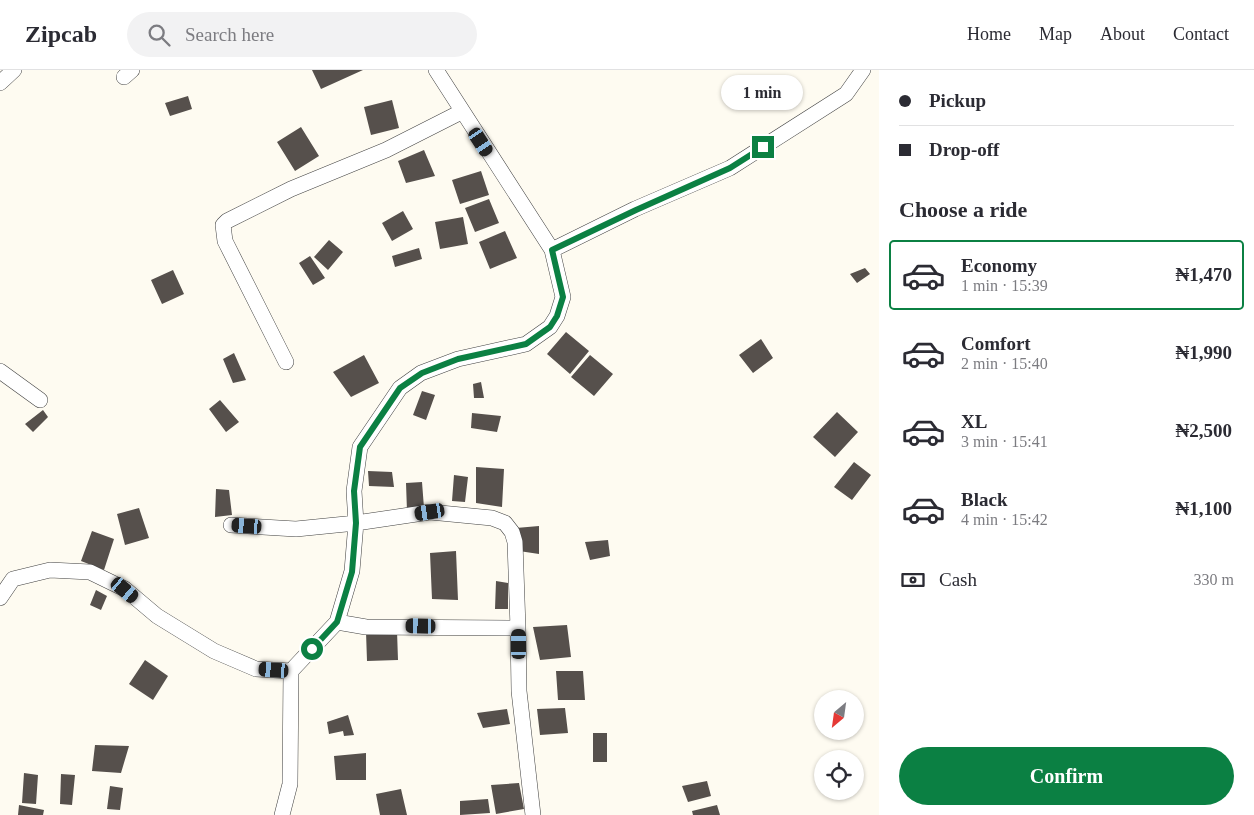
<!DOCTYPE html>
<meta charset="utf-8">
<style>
body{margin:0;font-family:Georgia,serif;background:#f2f2f3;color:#2b2b33;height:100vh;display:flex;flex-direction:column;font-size:19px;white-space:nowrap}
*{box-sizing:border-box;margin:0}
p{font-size:16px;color:#7c7c81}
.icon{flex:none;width:28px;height:28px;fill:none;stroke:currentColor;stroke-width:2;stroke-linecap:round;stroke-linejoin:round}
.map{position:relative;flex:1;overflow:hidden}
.details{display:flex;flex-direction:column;background:#fff;width:375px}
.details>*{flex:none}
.guide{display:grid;align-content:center;height:110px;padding:0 20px;background:#fff}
.needle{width:32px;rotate:209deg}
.buttons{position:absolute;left:814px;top:620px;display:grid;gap:10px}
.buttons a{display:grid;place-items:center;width:50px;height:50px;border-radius:50%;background:#fff;box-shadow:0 1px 4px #0004;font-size:25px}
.end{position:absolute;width:22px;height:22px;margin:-11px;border:6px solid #0b8043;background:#fff;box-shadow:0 0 0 2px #fff}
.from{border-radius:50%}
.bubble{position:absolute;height:35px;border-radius:18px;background:#fff;box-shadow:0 1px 4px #0004;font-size:16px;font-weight:700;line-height:35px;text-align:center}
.car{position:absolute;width:15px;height:30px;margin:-15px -8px;border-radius:6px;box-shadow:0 0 4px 1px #0007;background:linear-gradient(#222 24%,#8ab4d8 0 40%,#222 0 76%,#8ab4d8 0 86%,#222 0)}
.guide b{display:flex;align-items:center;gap:18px;height:48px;font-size:19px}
.guide b+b{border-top:1px solid #e1e1e2}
.guide i{width:12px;height:12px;background:#2b2b33}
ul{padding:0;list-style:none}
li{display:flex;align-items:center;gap:15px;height:70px;margin:0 10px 8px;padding:0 10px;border:2px solid transparent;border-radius:5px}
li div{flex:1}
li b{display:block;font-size:19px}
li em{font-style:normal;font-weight:700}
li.selected{border-color:#0b8043}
li>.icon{width:45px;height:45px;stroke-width:1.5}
h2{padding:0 20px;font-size:22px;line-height:60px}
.pay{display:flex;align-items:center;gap:12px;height:55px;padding:0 20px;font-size:19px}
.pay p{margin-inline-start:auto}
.cta{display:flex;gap:10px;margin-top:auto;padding:10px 20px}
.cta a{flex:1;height:58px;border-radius:30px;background:#0b8043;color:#fff;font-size:20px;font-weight:700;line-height:58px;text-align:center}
header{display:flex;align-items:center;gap:30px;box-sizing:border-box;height:70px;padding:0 25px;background:#fff;border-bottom:1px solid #e1e1e2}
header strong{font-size:24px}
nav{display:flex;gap:28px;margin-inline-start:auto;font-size:18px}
.search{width:350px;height:45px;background:#f2f2f3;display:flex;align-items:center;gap:12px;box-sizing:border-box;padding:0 18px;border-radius:28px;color:#7c7c81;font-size:19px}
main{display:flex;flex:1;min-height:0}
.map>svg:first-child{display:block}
.building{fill:#56504c}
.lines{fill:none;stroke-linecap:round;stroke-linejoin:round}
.street-casing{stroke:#414141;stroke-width:16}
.street{stroke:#fff;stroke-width:15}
.route{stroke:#0b8043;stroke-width:6}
</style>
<header>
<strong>Zipcab</strong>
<div class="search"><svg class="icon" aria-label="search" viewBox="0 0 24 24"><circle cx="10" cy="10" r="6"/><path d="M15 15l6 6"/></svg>Search here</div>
<nav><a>Home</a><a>Map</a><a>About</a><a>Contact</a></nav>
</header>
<main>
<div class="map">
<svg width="879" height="745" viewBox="0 0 879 745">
<rect width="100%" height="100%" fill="#fefbf1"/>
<path class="building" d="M312,0H363L321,19Z
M188,26L192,39L170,46L165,33Z
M392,30L399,58L371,65L364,37Z
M301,57L319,86L295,101L277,72Z
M424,80L435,106L406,113L398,91Z
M481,101L489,125L460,134L452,110Z
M489,129L499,153L475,162L465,138Z
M403,141L413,159L392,171L382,153Z
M463,147L468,174L440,179L435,152Z
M505,161L517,188L490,199L479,172Z
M329,170L343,182L328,200L314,187Z
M419,178L422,189L395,197L392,186Z
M310,186L325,208L313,215L299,193Z
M865,198L870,204L857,213L850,204Z
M173,200L184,224L162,234L151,210Z
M566,262L589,281L570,304L547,284Z
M761,269L773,288L753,303L739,285Z
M234,283L246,310L233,313L223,289Z
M364,285L379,313L351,327L333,302Z
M590,285L613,304L594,326L571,307Z
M481,312L484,328H474L473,314Z
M422,321L435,325L426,350L413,345Z
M220,330L239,352L226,362L209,339Z
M43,340L48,347L33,362L25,354Z
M837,342L858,362L835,387L813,367Z
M472,343L501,346L497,362L471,358Z
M854,392L871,405L852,430L834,417Z
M476,397L504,399L502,437L476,433Z
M368,401L392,402L394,417L369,416Z
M454,405L468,407L465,432L452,431Z
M422,412L424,438L407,441L406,413Z
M216,419L229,420L232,445L215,447Z
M139,438L149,468L125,475L117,444Z
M539,456V484L519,481L516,458Z
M92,461L114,469L104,500L81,491Z
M608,470L610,486L590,490L585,472Z
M456,481L458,530L432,529L430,483Z
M496,511L508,513V539H495Z
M96,520L107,526L101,540L90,535Z
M567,555L571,587L540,590L533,557Z
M397,561L398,590L367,591L366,562Z
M145,590L168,606L153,630L129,614Z
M556,601H583L585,630H558Z
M565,638L568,663L540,665L537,639Z
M507,639L510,654L483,658L477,643Z
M348,645L354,665L344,666L343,661L329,664L327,652Z
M593,663H607V692H593Z
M95,675L129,676L121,703L92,701Z
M366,683V710H336L334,686Z
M24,703L38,705L36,734L22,733Z
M61,704L75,705L72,735L60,734Z
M707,711L711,726L688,732L682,716Z
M519,713L524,739L496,744L491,715Z
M110,716L123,718L120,740L107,739Z
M401,719L407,745H380L376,724Z
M488,729L490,743L460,745V731Z
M19,735L44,740L43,745H18Z
M717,735L720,745H693L692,741Z"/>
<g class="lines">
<g class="street-casing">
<path id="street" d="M124,7L132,0
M0,13L14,0
M552,180L635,139L730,98L846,24L863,0
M286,292L225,171L223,155L227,151L291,119L386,80L461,42
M0,301L40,330
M231,455L296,459L356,453L430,442L492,448L505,453L512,462L515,472L518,558
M0,528L13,509L50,500L90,502L125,519L157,546L214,581L256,599L291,601L337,552L352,501L356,453L354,421L360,377L400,318L421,303L458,289L526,274L550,257L557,246L563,227L552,180L436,0
M337,552L366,557L518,558L519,621L533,745
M282,745L290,714L291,601"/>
</g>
<use href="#street" class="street"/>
</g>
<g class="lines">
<path class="route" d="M312,579L337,552L352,502L356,453L354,421L360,377L400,318L422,303L458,289L526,274L550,257L557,246L563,227L552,180L636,140L730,98L763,77"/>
</g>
</svg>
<div class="buttons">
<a><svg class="needle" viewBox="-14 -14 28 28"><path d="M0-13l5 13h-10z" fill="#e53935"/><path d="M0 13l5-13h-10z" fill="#7c7c81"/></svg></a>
<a><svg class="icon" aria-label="locate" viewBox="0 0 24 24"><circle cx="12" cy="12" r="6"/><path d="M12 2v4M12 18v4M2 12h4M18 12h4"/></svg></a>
</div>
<i class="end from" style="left:312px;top:579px"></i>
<i class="end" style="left:763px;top:77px"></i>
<div class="bubble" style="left:721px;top:5px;width:82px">1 min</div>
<i class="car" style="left:481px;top:72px;rotate:147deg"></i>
<i class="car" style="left:430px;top:442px;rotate:261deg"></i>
<i class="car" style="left:247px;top:456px;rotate:274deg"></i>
<i class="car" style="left:125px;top:520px;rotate:130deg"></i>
<i class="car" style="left:421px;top:556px;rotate:271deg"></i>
<i class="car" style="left:519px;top:574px;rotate:0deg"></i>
<i class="car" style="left:274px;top:600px;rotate:274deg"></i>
</div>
<section class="details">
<div class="guide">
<b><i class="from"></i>Pickup</b>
<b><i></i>Drop-off</b>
</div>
<h2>Choose a ride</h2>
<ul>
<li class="selected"><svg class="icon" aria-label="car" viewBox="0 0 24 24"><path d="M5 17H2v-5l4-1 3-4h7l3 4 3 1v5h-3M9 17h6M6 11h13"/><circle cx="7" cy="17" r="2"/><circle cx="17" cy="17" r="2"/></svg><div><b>Economy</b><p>1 min · 15:39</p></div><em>₦1,470</em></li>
<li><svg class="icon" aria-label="car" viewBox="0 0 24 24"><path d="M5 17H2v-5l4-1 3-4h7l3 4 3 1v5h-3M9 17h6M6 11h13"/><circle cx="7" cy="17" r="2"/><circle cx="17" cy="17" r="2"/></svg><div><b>Comfort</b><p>2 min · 15:40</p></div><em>₦1,990</em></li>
<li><svg class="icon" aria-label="car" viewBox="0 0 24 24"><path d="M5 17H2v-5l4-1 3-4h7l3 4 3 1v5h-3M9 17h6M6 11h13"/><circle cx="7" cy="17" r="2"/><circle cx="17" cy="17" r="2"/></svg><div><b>XL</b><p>3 min · 15:41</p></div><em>₦2,500</em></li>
<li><svg class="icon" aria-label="car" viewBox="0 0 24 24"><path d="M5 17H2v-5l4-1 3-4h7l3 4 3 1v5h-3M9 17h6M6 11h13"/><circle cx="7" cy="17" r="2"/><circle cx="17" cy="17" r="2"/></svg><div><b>Black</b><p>4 min · 15:42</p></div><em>₦1,100</em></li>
</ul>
<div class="pay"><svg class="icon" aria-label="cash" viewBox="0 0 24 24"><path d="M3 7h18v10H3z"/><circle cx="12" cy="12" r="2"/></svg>Cash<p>330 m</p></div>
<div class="cta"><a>Confirm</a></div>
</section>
</main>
